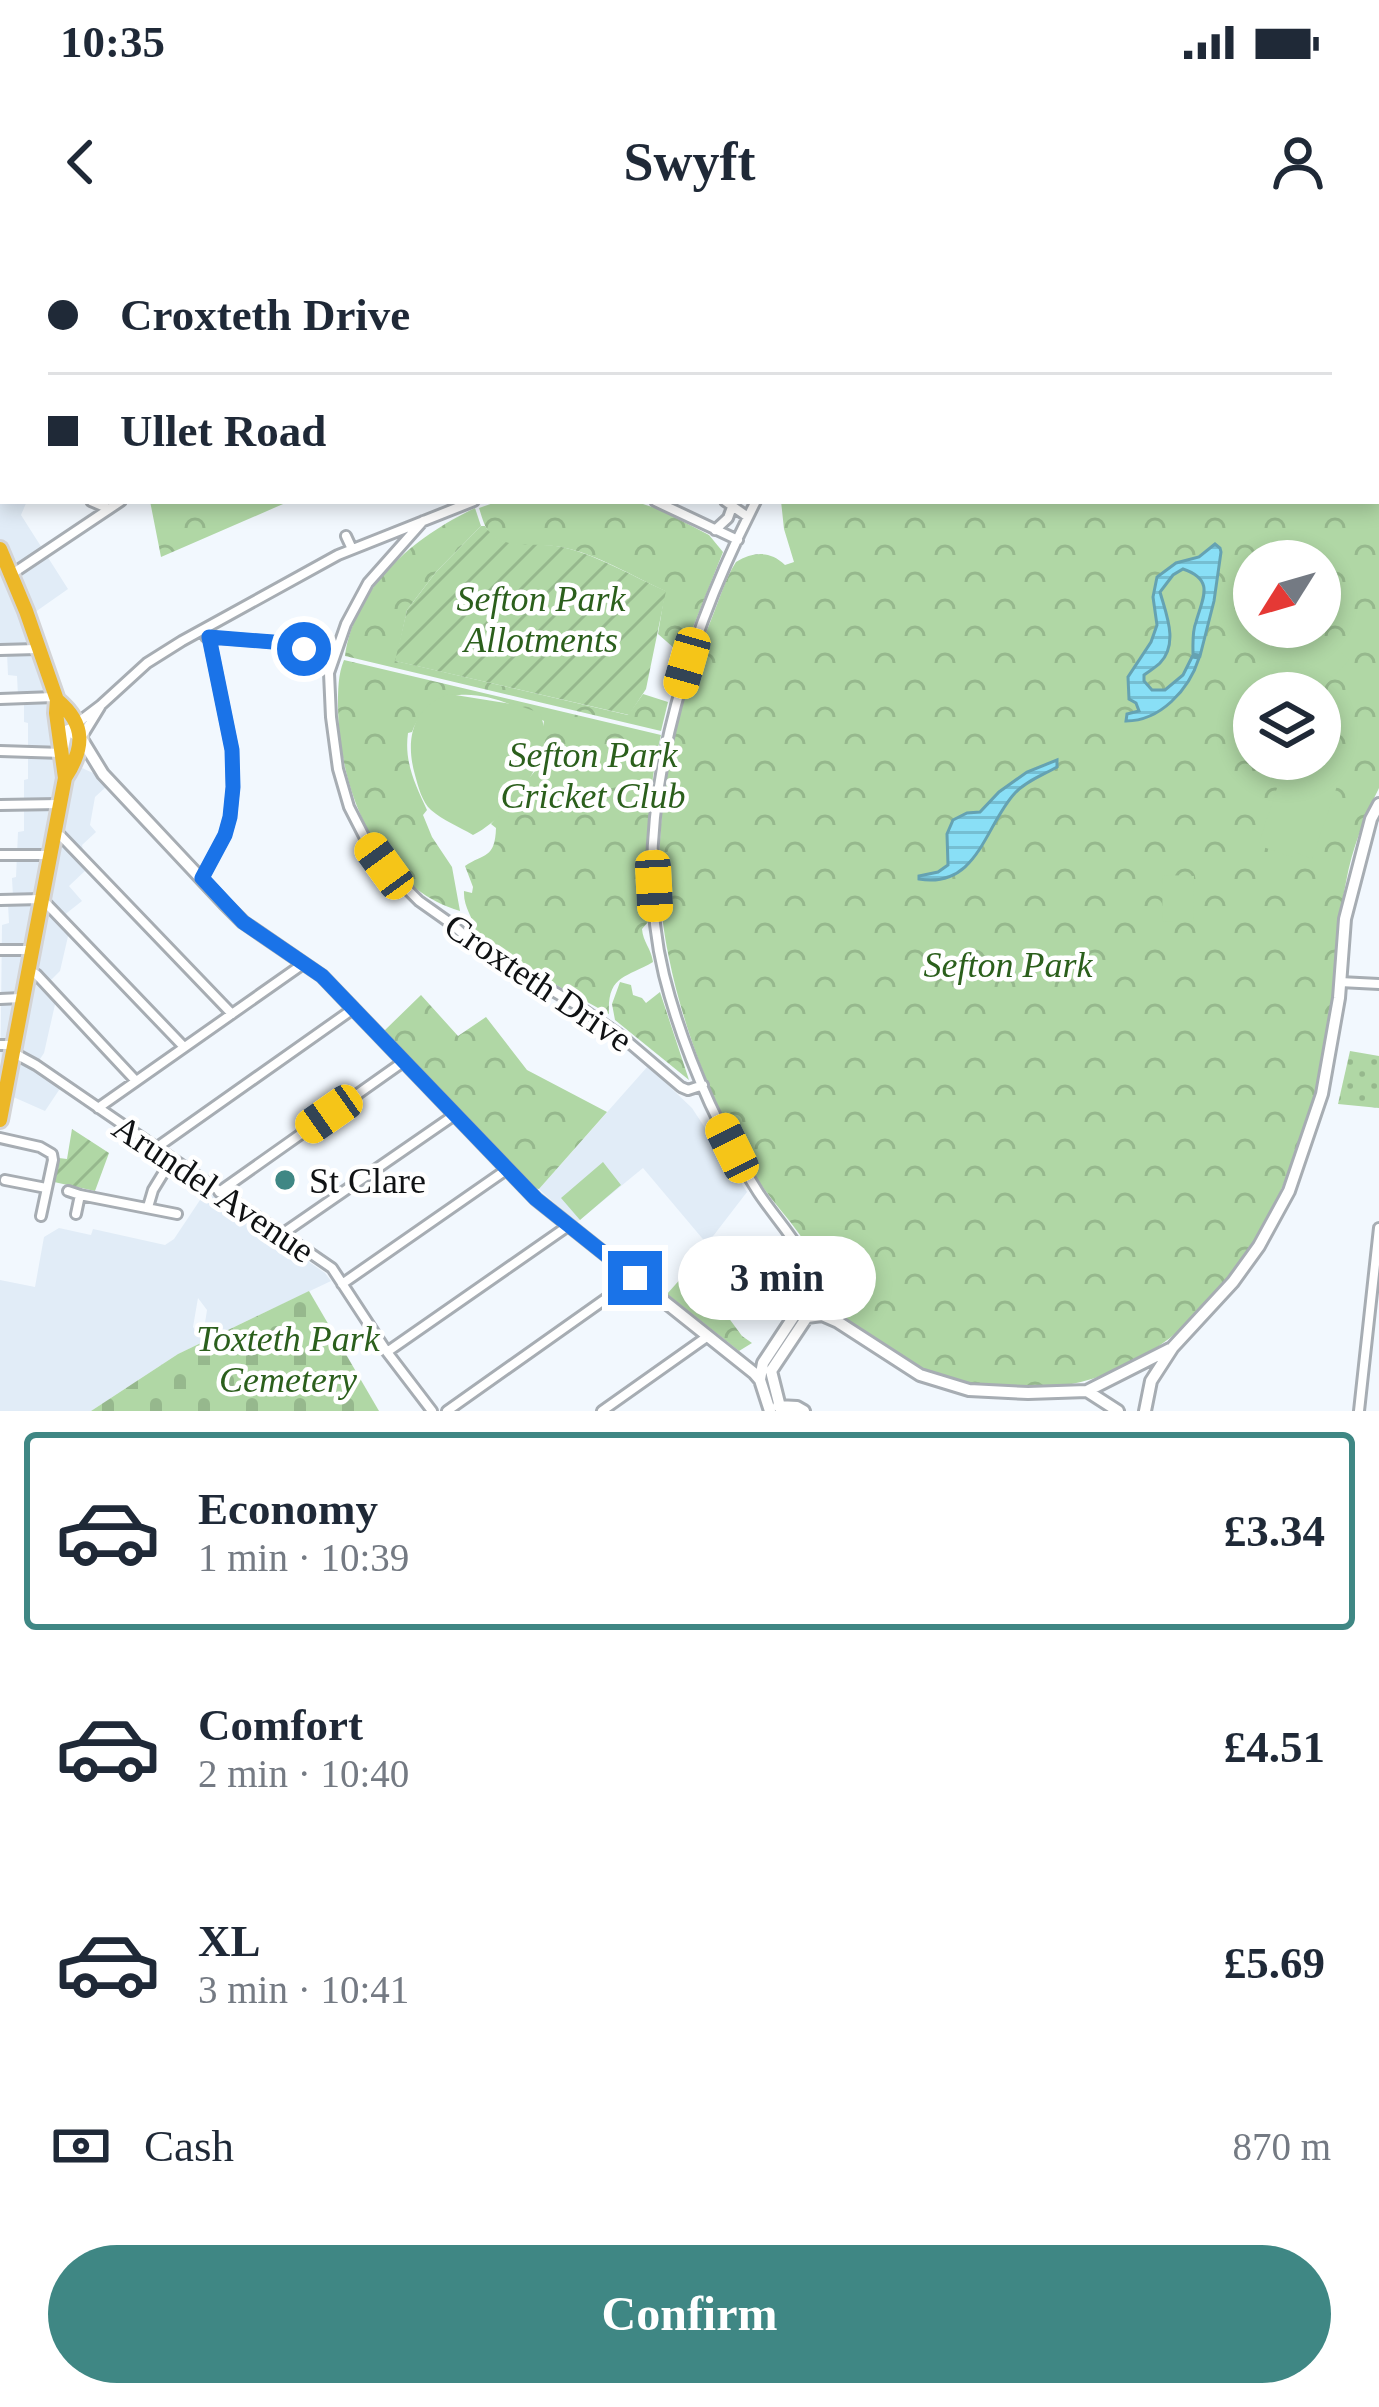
<!DOCTYPE html>
<meta charset="utf-8">
<style>
body{margin:0;font-family:"Times New Roman",serif;background:#f6f6f7;color:#1f2937;height:100vh;display:flex;flex-direction:column;font-size:45px;white-space:nowrap}
*{box-sizing:border-box;margin:0}
p{font-size:39px;color:#747a83}
.icon{flex:none;width:66px;height:66px;fill:none;stroke:currentColor;stroke-width:2;stroke-linecap:round;stroke-linejoin:round}
.map{position:relative;height:1171px;overflow:hidden}
.drawer{display:flex;flex-direction:column;background:#fff;flex:1}
.drawer>*{flex:none}
.top-card{position:absolute;left:0px;top:0px;width:1380px;height:264px;box-shadow:0 6px 18px #0003;display:grid;align-content:center;height:264px;padding:0 48px;background:#fff}
.needle{width:78px;rotate:233deg}
.tools{position:absolute;left:1233px;top:300px;display:grid;gap:24px}
.tools a{display:grid;place-items:center;width:108px;height:108px;border-radius:50%;background:#fff;box-shadow:0 6px 18px #0003;font-size:60px}
.end{position:absolute;width:54px;height:54px;margin:-27px;border:15px solid #1a73e8;background:#fff;box-shadow:0 0 0 6px #fff}
.from{border-radius:50%}
.bubble{position:absolute;height:84px;border-radius:42px;background:#fff;box-shadow:0 6px 18px #0003;font-size:39px;font-weight:700;line-height:84px;text-align:center}
.car{position:absolute;width:36px;height:72px;margin:-36px -18px;border-radius:15px;box-shadow:0 0 9px 3px #0007;background:linear-gradient(#f5c518 24%,#345 0 40%,#f5c518 0 76%,#345 0 86%,#f5c518 0)}
.top-card b{display:flex;align-items:center;gap:42px;height:114px;font-size:45px}
.top-card b+b{border-top:3px solid #e0e1e3}
.top-card i{width:30px;height:30px;background:#1f2937}
ul{padding:21px 0 0;list-style:none}
li{display:flex;align-items:center;gap:36px;height:198px;margin:0 24px 18px;padding:0 24px;border:6px solid transparent;border-radius:12px}
li div{flex:1}
li b{display:block;font-size:45px}
li em{font-style:normal;font-weight:700}
li.selected{border-color:#3f8784}
li>.icon{width:108px;height:108px;stroke-width:1.5}
.pay{display:flex;align-items:center;gap:30px;height:132px;padding:0 48px;font-size:45px}
.pay p{margin-inline-start:auto}
.primary-button{display:flex;gap:24px;margin-top:auto;padding:24px 48px}
.primary-button a{flex:1;height:138px;border-radius:72px;background:#3f8784;color:#fff;font-size:48px;font-weight:700;line-height:138px;text-align:center}
.status{display:flex;justify-content:space-between;align-items:center;height:84px;padding:0 60px;background:#fff;direction:ltr}
.status svg{height:33px;fill:currentColor}
header{display:flex;justify-content:space-between;align-items:center;height:156px;padding:0 48px;background:#fff;font-size:54px;font-weight:700}
.map>svg:first-child{display:block}
.built{fill:#e1ecf7}
.grass{fill:url(#grass-dots)}
.forest{fill:url(#forest-crowns);fill-rule:evenodd}
.cemetery{fill:url(#cemetery-stones)}
.garden{fill:url(#garden-furrows)}
.pitch{fill:#b0d7a5}
.water{fill:url(#water-rules);stroke:#65a2b2;stroke-width:3}
.lines{fill:none;stroke-linecap:round;stroke-linejoin:round}
.street-casing{stroke:#a7adb3;stroke-width:14}
.secondary-casing{stroke:#a7adb3;stroke-width:16}
.highway-casing{stroke:#d4d4d5;stroke-width:20}
.street{stroke:#fff;stroke-width:8}
.secondary{stroke:#fff;stroke-width:10}
.highway{stroke:#ecb727;stroke-width:14}
.route{stroke:#1a73e8;stroke-width:15}
.poi-dot{fill:#3f8784;stroke:#fff;stroke-width:4.5}
.labels{text-anchor:middle;stroke-width:9;stroke-linejoin:round;paint-order:stroke}
.park-label{font-size:36px;font-style:italic;fill:#2b5f1c;stroke:#fff}
.street-label{font-size:36px;fill:#101214;stroke:#fff}
.poi-label{font-size:36px;fill:#101214;stroke:#fff;text-anchor:start}
</style>
<div class="status"><b>10:35</b><svg viewBox="0 0 49 12"><path d="M0 12V9h3v3zM5 12V6h3v6zM10 12V3h3v9zM15 12V0h3v12zM26 1h20v11H26zM47 4h2v5h-2z"/></svg></div>
<header><svg class="icon" aria-label="back" viewBox="0 0 24 24"><path d="M15 5l-7 7 7 7"/></svg>Swyft<svg class="icon" aria-label="person" viewBox="0 0 24 24"><circle cx="12" cy="8" r="4"/><path d="M4 21q1-7 8-7t8 7"/></svg></header>
<div class="map">
<svg width="1379" height="1171" viewBox="0 0 1379 1171">
<defs>
<pattern id="grass-dots" width="8" height="8" patternUnits="userSpaceOnUse" patternTransform="scale(3)"><rect width="8" height="8" fill="#b0d7a5"/><path d="M2 2h.1M6 6h.1" fill="none" stroke="#96b88d" stroke-width="1.8" stroke-linecap="round"/></pattern>
<pattern id="forest-crowns" width="20" height="18" patternUnits="userSpaceOnUse" patternTransform="scale(3)"><rect width="20" height="18" fill="#b0d7a5"/><path d="M2 6a3 3 0 1 1 6 0M12 15a3 3 0 1 1 6 0" fill="none" stroke="#96b88d"/></pattern>
<pattern id="cemetery-stones" width="16" height="16" patternUnits="userSpaceOnUse" patternTransform="scale(3)"><rect width="16" height="16" fill="#b0d7a5"/><path d="M2 7V4a2 2 0 0 1 4 0v3zM10 15v-3a2 2 0 0 1 4 0v3z" fill="#96b88d"/></pattern>
<pattern id="garden-furrows" width="10" height="10" patternUnits="userSpaceOnUse" patternTransform="scale(3)"><rect width="10" height="10" fill="#b0d7a5"/><path d="M-1 1l2-2M0 10L10 0M9 11l2-2" fill="none" stroke="#96b88d"/></pattern>
<pattern id="water-rules" width="6" height="5" patternUnits="userSpaceOnUse" patternTransform="scale(3)"><rect width="6" height="5" fill="#89dff6"/><path d="M0 2.5h6" fill="none" stroke="#75bed2"/></pattern>
</defs>
<rect width="100%" height="100%" fill="#f2f8fe"/>
<path class="built" d="M0,206L3,208V261H27L21,275L68,349L21,382L48,464L55,502L69,522L93,533L108,545L95,557L90,585L96,592L82,605L87,629L69,646L82,661L63,676L69,692L60,731L49,742L56,760L44,813L34,828L61,847L45,871L11,856L0,858L2,685L9,683L8,664L13,657L12,638L16,637L18,592L24,591V540L28,539V483L24,482V463L18,456L17,436L8,435L7,413L0,409Z
M648,826L692,868L747,952L707,1004L643,928L576,983L539,949Z
M206,951L325,1033L331,1041L217,1095L205,1083L207,1070L198,1058L193,1087L203,1102L178,1114L91,1171H0V1040L35,1047L44,997L59,988L91,995L93,989L165,1005L174,999Z"/>
<path class="grass" d="M1350,811L1379,816V868L1338,864Z"/>
<path class="forest" d="M946,0H1379V548C1364,578 1352,609 1346,642C1335,692 1336,744 1328,795C1314,882 1279,975 1223,1045C1154,1132 1059,1169 950,1138C914,1127 874,1109 847,1081C824,1057 818,1023 800,995C786,975 769,958 756,937C717,877 683,789 669,718C645,606 669,485 711,380C719,361 725,339 736,322C753,312 770,310 785,325L794,322L784,289L781,261H1377V3H943ZM1254,321H1320V387H1254ZM1254,453H1320V519H1254Z
M150,261H290L161,317Z
M499,261H634L661,270L709,295L723,312L682,415L658,394L665,351C632,336 597,314 561,307C540,303 515,310 497,299C485,292 483,280 479,268Z
M475,268L481,286L436,332L407,370L396,421L628,475L643,454L668,462L661,491L345,416C355,346 414,297 475,268Z
M344,420L661,495C646,556 646,620 648,682L642,689C643,702 651,708 653,722C626,738 607,735 609,774L507,718L473,693C477,680 463,670 464,651L472,653L473,647L465,626C484,613 495,619 496,588L491,584L535,531L544,481C502,456 435,433 412,492L408,493C404,522 415,544 427,570L423,575L432,597L452,627L460,671C376,646 338,546 338,466C338,451 338,434 344,420Z
M620,742L631,745L633,755L642,758L646,763L660,752L689,840L615,780L612,764Z
M421,755L458,796L486,777L527,830L607,872L539,949L533,948L384,791Z
M683,1036L697,1046L706,1036L719,1053L714,1058L742,1096L752,1103L739,1111L667,1054Z"/>
<path class="cemetery" d="M309,1051L379,1171H91L178,1114Z"/>
<path class="garden" d="M481,286H485C502,312 529,302 556,306C593,312 631,336 666,351L646,449L629,475L395,421L407,370L436,332Z
M72,889L109,913L95,951L54,942L59,918L67,919Z"/>
<path class="pitch" d="M1316,388L1349,420L1318,453L1284,422Z
M449,454L517,465L540,473C558,515 510,576 473,595C460,587 442,580 431,570C422,562 418,546 415,535C405,500 412,467 449,454Z
M1319,540L1337,546L1312,619L1295,612L1292,617L1263,607L1259,603L1278,545L1313,557Z
M1163,635L1194,636L1193,682L1162,681Z
M603,922L621,945L580,980L561,958Z"/>
<path class="water" d="M1215,304L1220,308L1221,312L1214,361L1200,416L1193,414C1193,403 1192,392 1196,382C1203,357 1215,340 1183,329L1173,335L1160,352C1166,374 1179,403 1160,423C1155,428 1149,431 1144,435V441L1152,450H1165L1183,435L1192,417L1199,418C1189,450 1160,481 1126,481L1127,474L1139,471L1136,463L1129,459L1128,437L1151,402L1157,385L1153,357L1157,337L1176,323L1199,317Z
M1057,520V527C1043,535 1026,541 1015,553C985,585 978,649 919,639V636L938,632L948,625L947,594L953,580L967,573L980,572L999,552L1027,532Z"/>
<g class="lines">
<g class="street-casing">
<path id="street" d="M50,0L54,3
M421,0L424,3
M940,3L943,0
M0,25L3,27
M0,84L3,86
M0,196L3,198
M91,261L107,268
M655,261L738,300
M725,261L748,277
M756,261C686,398 626,580 664,735C675,779 691,822 710,864C724,894 740,924 758,952C779,984 804,1006 814,1044
M423,281L368,343L346,384L329,433L331,477L338,529L349,567L369,606L384,626L419,661L453,685L475,705L575,764L620,795L681,847L688,850L703,845
M715,290L728,278L732,267
M346,296L352,309
M12,334L121,261
M206,397L273,402L334,417
M0,410L37,409
M0,459L54,457
M81,498L100,467
M0,511L63,513L68,490L101,465L147,423L182,401L338,315L474,261
M0,565L59,564
M54,594L61,596L232,774
M0,615H49
M202,638L225,595L230,577L233,547L232,510L209,397
M0,660L42,659L184,807
M0,710H30
M29,730L37,735L136,841
M1340,742L1379,744
M0,759L21,758
M0,805H13
M12,812L36,825L332,1028L387,1112L432,1171
M98,868L303,724
M0,898L40,907L52,914L53,920L41,976
M156,908L353,769
M5,940L46,948
M68,951L80,955
M219,952L403,822
M148,967L153,950L172,919
M76,974L80,955L177,974
M282,994L453,876
M342,1044L506,930
M387,1112L568,986
M447,1171L635,1038
M602,1171L708,1096
M1359,1171L1379,988"/>
</g>
<g class="secondary-casing">
<path id="secondary" d="M122,3L124,0
M0,255L3,249
M68,490L81,498L103,534L224,663L243,682L322,736L536,959L754,1133L760,1140L770,1171
M798,1070L807,1077L822,1075L838,1082L920,1135L969,1150L1028,1153L1087,1151L1170,1109
M798,1070L797,1054C816,1032 840,1053 822,1075
M771,1131L807,1077
M771,1131L781,1171
M760,1139L763,1123L798,1070
M1087,1151L1118,1171
M778,1166L797,1167L804,1171
M1145,1171L1151,1141L1173,1107L1233,1042L1259,1006L1289,951L1322,854L1339,758L1345,679L1371,579L1379,564"/>
</g>
<g class="highway-casing">
<path id="highway" d="M0,309L26,371L57,460L56,473L65,538L0,880
M57,460C87,485 84,509 65,538"/>
</g>
<use href="#street" class="street"/>
<use href="#secondary" class="secondary"/>
<use href="#highway" class="highway"/>
</g>
<g class="lines">
<path class="route" d="M304,409L273,402L209,397L232,510L233,547L230,577L225,595L202,638L243,682L322,736L536,959L635,1038"/>
</g>
<circle class="poi-dot" cx="285" cy="940" r="12"/>
<g class="labels">
<g class="park-label">
<text x="541" y="371">Sefton Park<tspan x="541" dy="41">Allotments</tspan></text>
<text x="593" y="527">Sefton Park<tspan x="593" dy="41">Cricket Club</tspan></text>
<text x="1008" y="737">Sefton Park</text>
<text x="288" y="1111">Toxteth Park<tspan x="288" dy="41">Cemetery</tspan></text>
</g>
<g class="street-label">
<text transform="translate(539 742) rotate(34)" y="13">Croxteth Drive</text>
<text transform="translate(214 948) rotate(34)" y="13">Arundel Avenue</text>
</g>
<g class="poi-label">
<text x="309" y="953">St Clare</text>
</g>
</g>
</svg>
<div class="tools">
<a><svg class="needle" viewBox="-14 -14 28 28"><path d="M0-13l5 13h-10z" fill="#e53935"/><path d="M0 13l5-13h-10z" fill="#747a83"/></svg></a>
<a><svg class="icon" aria-label="layers" viewBox="0 0 24 24"><path d="M12 4l9 5-9 5-9-5zM3 14l9 5 9-5"/></svg></a>
</div>
<i class="end from" style="left:304px;top:409px"></i>
<i class="end" style="left:635px;top:1038px"></i>
<div class="bubble" style="left:678px;top:996px;width:198px">3 min</div>
<i class="car" style="left:687px;top:423px;rotate:196deg"></i>
<i class="car" style="left:384px;top:626px;rotate:324deg"></i>
<i class="car" style="left:654px;top:646px;rotate:177deg"></i>
<i class="car" style="left:329px;top:874px;rotate:235deg"></i>
<i class="car" style="left:732px;top:908px;rotate:334deg"></i>
<div class="top-card">
<b><i class="from"></i>Croxteth Drive</b>
<b><i></i>Ullet Road</b>
</div>
</div>
<section class="drawer">
<ul>
<li class="selected"><svg class="icon" aria-label="car" viewBox="0 0 24 24"><path d="M5 17H2v-5l4-1 3-4h7l3 4 3 1v5h-3M9 17h6M6 11h13"/><circle cx="7" cy="17" r="2"/><circle cx="17" cy="17" r="2"/></svg><div><b>Economy</b><p>1 min · 10:39</p></div><em>£3.34</em></li>
<li><svg class="icon" aria-label="car" viewBox="0 0 24 24"><path d="M5 17H2v-5l4-1 3-4h7l3 4 3 1v5h-3M9 17h6M6 11h13"/><circle cx="7" cy="17" r="2"/><circle cx="17" cy="17" r="2"/></svg><div><b>Comfort</b><p>2 min · 10:40</p></div><em>£4.51</em></li>
<li><svg class="icon" aria-label="car" viewBox="0 0 24 24"><path d="M5 17H2v-5l4-1 3-4h7l3 4 3 1v5h-3M9 17h6M6 11h13"/><circle cx="7" cy="17" r="2"/><circle cx="17" cy="17" r="2"/></svg><div><b>XL</b><p>3 min · 10:41</p></div><em>£5.69</em></li>
</ul>
<div class="pay"><svg class="icon" aria-label="cash" viewBox="0 0 24 24"><path d="M3 7h18v10H3z"/><circle cx="12" cy="12" r="2"/></svg>Cash<p>870 m</p></div>
<div class="primary-button"><a>Confirm</a></div>
</section>
